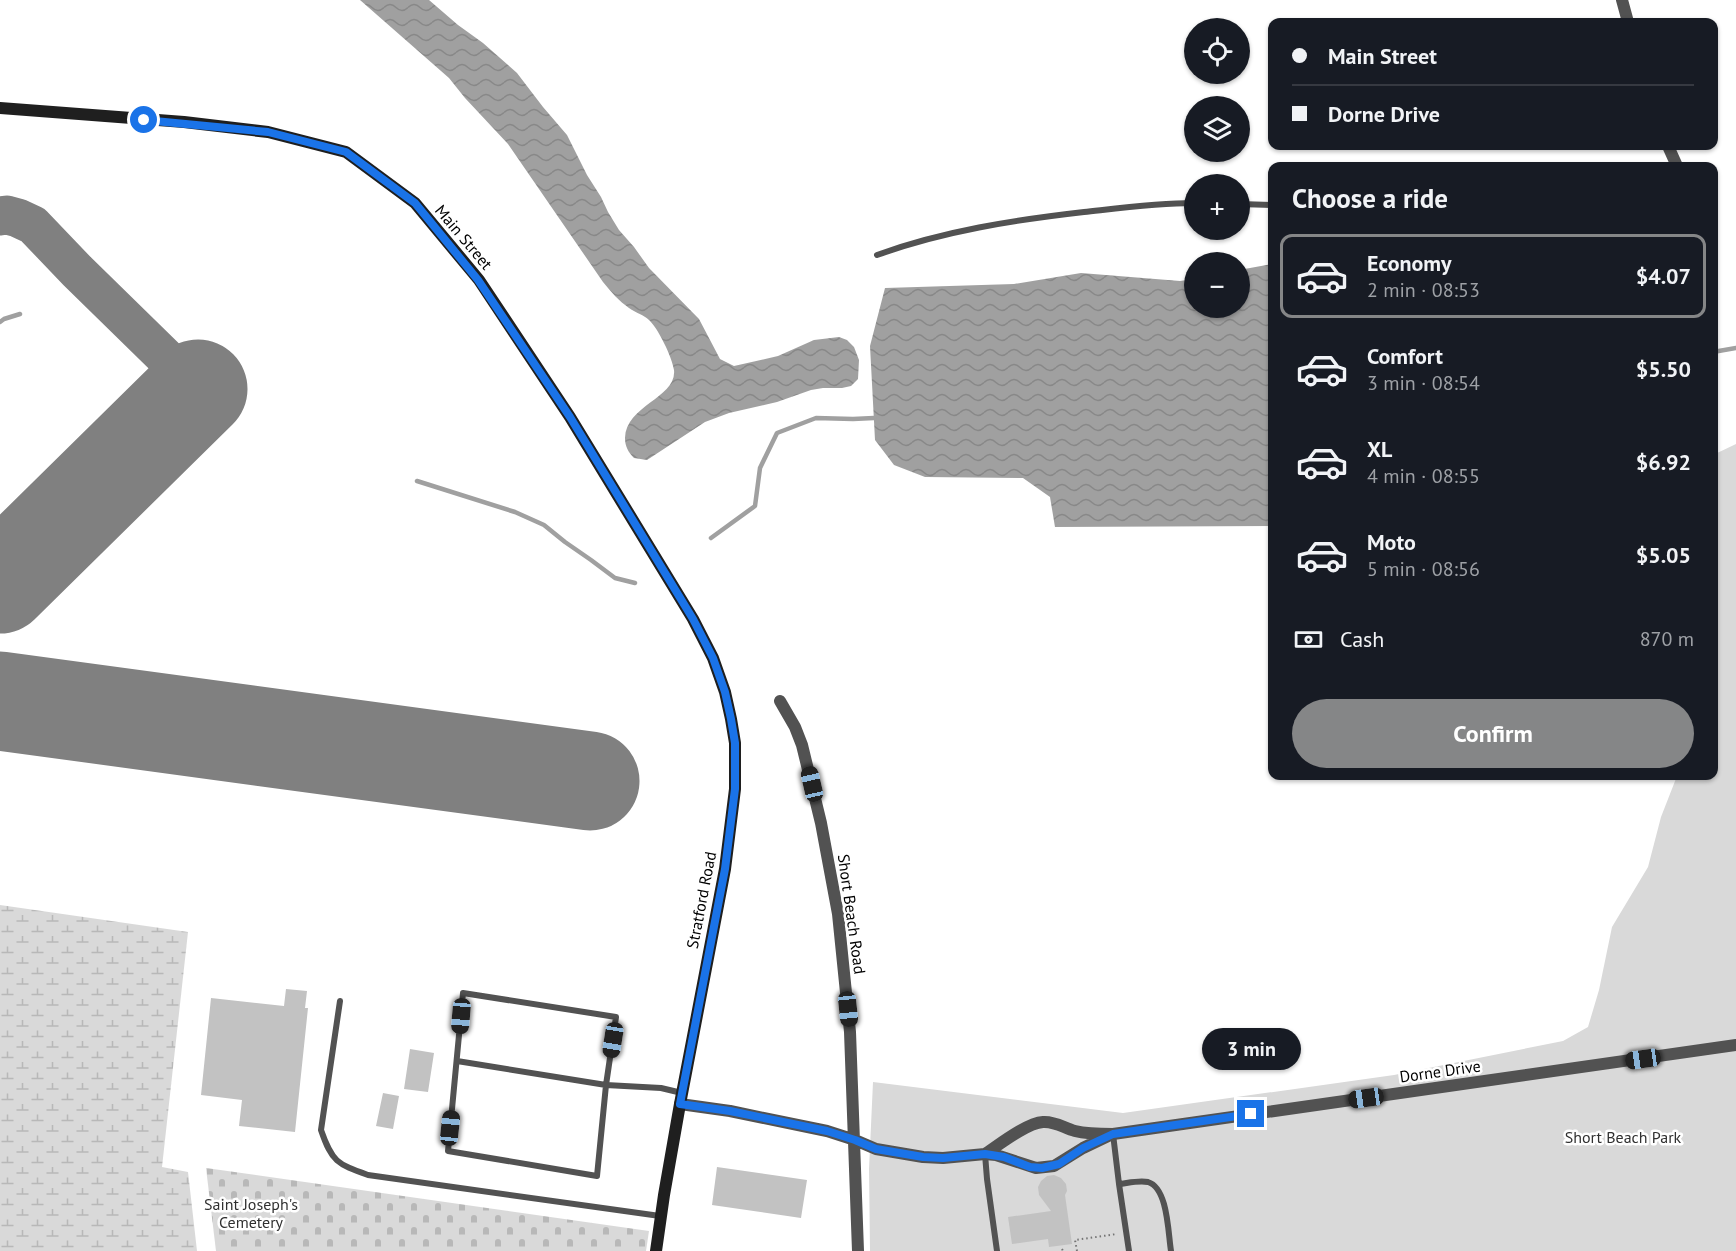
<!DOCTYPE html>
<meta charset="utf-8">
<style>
body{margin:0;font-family:"PT Sans",sans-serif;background:#242831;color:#f1f3f6;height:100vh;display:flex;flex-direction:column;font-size:22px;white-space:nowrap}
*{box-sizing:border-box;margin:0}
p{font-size:20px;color:#9ea1a6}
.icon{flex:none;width:33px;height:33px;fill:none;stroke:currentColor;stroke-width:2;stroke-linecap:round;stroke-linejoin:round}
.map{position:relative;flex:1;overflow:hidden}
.panel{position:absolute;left:1268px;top:162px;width:450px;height:618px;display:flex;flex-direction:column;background:#171b24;border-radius:12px;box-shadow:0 2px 4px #0004}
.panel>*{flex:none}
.banner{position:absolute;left:1268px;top:18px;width:450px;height:132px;border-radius:12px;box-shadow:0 2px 4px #0004;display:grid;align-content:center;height:132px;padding:0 24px;background:#171b24}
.tools{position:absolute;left:1184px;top:18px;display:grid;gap:12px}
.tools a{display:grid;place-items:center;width:66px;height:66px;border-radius:50%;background:#171b24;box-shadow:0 2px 4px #0004;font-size:30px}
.end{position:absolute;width:27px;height:27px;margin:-14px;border:8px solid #1a73e8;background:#fff;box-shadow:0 0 0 3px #fff}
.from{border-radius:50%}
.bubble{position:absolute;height:42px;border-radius:21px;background:#171b24;box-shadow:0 2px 4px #0004;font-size:20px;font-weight:600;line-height:42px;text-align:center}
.car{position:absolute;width:18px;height:36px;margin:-18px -9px;border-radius:8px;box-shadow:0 0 4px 2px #0007;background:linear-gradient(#222 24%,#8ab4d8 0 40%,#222 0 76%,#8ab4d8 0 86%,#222 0)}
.banner b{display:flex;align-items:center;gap:21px;height:57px;font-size:22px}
.banner b+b{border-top:2px solid #363941}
.banner i{width:15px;height:15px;background:#f1f3f6}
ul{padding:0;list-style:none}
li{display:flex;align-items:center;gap:18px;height:84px;margin:0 12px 9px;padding:0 12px;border:3px solid transparent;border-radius:12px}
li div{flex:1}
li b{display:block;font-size:22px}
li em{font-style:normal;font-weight:600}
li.selected{border-color:#858687}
li>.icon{width:54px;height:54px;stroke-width:1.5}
h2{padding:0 24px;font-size:27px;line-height:72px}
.pay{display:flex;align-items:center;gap:15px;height:66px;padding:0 24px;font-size:22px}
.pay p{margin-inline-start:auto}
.action{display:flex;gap:12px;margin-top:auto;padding:12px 24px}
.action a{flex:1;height:69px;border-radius:36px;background:#858687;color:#fff;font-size:24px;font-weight:600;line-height:69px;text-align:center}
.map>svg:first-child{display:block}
.wetland{fill:url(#wetland-marsh)}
.cemetery{fill:url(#cemetery-stones)}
.park{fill:#d9d9d9}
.water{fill:url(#water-waves)}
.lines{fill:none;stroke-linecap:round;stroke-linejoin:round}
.stream{stroke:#a0a0a0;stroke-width:4.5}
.taxiway{stroke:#808080;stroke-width:39}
.runway{stroke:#808080;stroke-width:99}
.building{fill:#c2c2c2}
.path{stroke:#747474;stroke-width:2;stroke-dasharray:1.5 3;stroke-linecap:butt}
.lane{stroke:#525252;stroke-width:6}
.street{stroke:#525252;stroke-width:12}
.secondary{stroke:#1f1f1f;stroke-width:12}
.route{stroke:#1a73e8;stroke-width:8}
.labels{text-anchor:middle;stroke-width:5;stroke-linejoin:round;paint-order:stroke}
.street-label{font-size:16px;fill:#000;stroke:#fff}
.park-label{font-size:16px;fill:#303030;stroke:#fff}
</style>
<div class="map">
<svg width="1736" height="1251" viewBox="0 0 1736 1251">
<defs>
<pattern id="wetland-marsh" width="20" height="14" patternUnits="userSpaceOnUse" patternTransform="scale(1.5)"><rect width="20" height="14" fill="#d9d9d9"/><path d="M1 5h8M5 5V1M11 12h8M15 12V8" fill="none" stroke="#b8b8b8"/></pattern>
<pattern id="cemetery-stones" width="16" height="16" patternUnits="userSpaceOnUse" patternTransform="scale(1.5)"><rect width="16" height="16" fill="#d9d9d9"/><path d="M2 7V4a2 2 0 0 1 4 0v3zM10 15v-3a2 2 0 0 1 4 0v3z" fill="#b8b8b8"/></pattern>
<pattern id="water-waves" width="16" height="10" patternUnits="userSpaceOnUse" patternTransform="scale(1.5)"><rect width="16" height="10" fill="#a0a0a0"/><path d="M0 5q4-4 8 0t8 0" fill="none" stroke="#888"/></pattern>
</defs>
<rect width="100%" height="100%" fill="#fff"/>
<path class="wetland" d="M0,905L188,932L162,1167L188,1172L197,1251H0Z"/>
<path class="cemetery" d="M206,1168L649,1231L646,1251H216Z"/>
<path class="park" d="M1736,444V1251H870L869,1169L873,1082L1123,1113L1394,1075L1563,1041L1588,1027L1599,990L1612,927L1648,867L1661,817L1677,776H1713V455Z"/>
<path class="water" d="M360,0H429L458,25L483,43L517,73L543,107L567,135L587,175L601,197L608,212L619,230L634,247L649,268L699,319L720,359L734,366L778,356L814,340L839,337L847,340L854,347L859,360L858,379L851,386L842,388H823L811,390L777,402L729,413L705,422L647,460L634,458C628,452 625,446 625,438C626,405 677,398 674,370C672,357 658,328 649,320C644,315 636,313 629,308C619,301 611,292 603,282L508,144L465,98L449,78Z
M1272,264V526L1055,527L1050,497L1023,478L925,477L894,465L875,440L870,346L885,288L1014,284L1081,273L1180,281L1194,279V308H1239V270Z"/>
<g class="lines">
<path class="stream" d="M0,322L4,319L20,314
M1713,352L1736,348
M417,481L515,512L544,525L565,542L591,560L615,578L635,583
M711,538L755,506L760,468L777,433L816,418L853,419L874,418"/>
<path class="taxiway" d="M0,216L7,215L18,218L33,225L77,271L170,362L176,377V388L168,418"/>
<path class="runway" d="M0,584L198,389
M0,701L590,781"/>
</g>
<path class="building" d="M286,989L307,991L305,1008H308L295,1132L239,1126L242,1100L201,1095L211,998L284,1006Z
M410,1049L434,1053L428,1092L404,1089Z
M383,1093L399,1096L393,1129L376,1126Z
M717,1167L807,1180L801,1218L712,1205Z
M1054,1175L1061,1178L1066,1184L1067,1191L1065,1195L1072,1244L1049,1247L1048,1239L1012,1244L1008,1217L1051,1211L1039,1195L1038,1187L1041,1181L1047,1176Z"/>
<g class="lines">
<path class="path" d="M1062,1249L1063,1251
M1077,1251L1075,1240L1117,1234"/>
<path class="lane" d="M1239,204L1272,205
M877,255C943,231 1014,220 1084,212C1120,208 1157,203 1194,203
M463,993L616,1017L606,1085L597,1176L448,1151Z
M340,1001L321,1130C332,1162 337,1164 368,1175L660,1216
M457,1061L606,1085L661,1088L682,1093
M1113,1134L1119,1184
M985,1154L987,1179L997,1251
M1129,1251L1119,1184C1128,1183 1139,1180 1148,1182C1168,1188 1168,1233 1171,1251"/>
<path class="street" d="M1622,0L1628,22
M1668,146L1677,166
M780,701L795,727L802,745L821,823L838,914L850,1032L858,1251
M680,1104L730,1111L827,1131L855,1140L876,1149L923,1157L943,1158L985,1154L996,1155L1036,1168L1054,1166L1083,1148L1108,1136
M985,1154C1000,1144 1027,1123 1043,1122C1055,1121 1064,1128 1075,1131C1087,1134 1100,1134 1113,1134L1736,1045"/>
<path class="secondary" d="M0,108L184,122L268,132L346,152L415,203L479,280L570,417L693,619L713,658L725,692L731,719L735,743V789L725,869L680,1104L664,1195L656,1251"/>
</g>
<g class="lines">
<path class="route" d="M144,120L268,132L346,152L415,203L478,280L570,417L693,619L713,658L725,692L731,719L735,743V789L725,869L680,1104L730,1111L827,1131L855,1140L876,1149L923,1157L943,1158L985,1154L1004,1157L1030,1167L1042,1168L1059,1164L1083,1148L1113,1134L1251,1114"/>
</g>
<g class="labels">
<g class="street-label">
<text transform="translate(464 237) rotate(50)" y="6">Main Street</text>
<text transform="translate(701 900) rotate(-79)" y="6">Stratford Road</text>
<text transform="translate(852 914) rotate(82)" y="6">Short Beach Road</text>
<text transform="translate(1440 1071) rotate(-8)" y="6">Dorne Drive</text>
</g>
<g class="park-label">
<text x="1623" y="1143">Short Beach Park</text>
<text x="251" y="1210">Saint Joseph's<tspan x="251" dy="18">Cemetery</tspan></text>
</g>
</g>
</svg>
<div class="tools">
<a><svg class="icon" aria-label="locate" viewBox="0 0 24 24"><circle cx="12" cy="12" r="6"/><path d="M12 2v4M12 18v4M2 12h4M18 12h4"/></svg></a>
<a><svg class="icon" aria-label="layers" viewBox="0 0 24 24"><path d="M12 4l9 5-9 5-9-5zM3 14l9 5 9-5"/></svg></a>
<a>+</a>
<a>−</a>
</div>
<i class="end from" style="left:144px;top:120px"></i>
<i class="end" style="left:1251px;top:1114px"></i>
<div class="bubble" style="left:1202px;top:1028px;width:99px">3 min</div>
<i class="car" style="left:812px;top:784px;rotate:347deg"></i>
<i class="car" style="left:848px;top:1009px;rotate:174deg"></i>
<i class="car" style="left:461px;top:1016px;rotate:185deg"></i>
<i class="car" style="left:613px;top:1040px;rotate:189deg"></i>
<i class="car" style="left:1643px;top:1059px;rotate:262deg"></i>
<i class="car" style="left:1366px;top:1098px;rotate:262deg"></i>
<i class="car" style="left:450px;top:1128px;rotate:6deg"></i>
<div class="banner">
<b><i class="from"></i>Main Street</b>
<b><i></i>Dorne Drive</b>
</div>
<section class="panel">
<h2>Choose a ride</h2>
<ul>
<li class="selected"><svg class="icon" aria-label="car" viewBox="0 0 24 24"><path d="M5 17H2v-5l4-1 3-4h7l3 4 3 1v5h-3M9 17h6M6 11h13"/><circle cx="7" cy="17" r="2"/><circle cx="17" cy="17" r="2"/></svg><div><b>Economy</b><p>2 min · 08:53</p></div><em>$4.07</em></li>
<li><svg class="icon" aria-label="car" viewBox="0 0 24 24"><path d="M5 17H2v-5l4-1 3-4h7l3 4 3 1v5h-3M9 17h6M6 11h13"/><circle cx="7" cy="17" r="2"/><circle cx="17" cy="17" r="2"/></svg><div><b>Comfort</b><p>3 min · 08:54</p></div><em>$5.50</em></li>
<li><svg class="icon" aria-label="car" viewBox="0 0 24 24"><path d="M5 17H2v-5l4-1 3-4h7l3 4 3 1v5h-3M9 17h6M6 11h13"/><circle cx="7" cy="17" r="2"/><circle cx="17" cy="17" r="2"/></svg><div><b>XL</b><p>4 min · 08:55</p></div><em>$6.92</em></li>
<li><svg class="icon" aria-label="car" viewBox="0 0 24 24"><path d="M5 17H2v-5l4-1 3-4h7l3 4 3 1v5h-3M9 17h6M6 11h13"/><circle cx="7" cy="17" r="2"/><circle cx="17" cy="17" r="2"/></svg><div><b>Moto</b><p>5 min · 08:56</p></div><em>$5.05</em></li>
</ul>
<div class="pay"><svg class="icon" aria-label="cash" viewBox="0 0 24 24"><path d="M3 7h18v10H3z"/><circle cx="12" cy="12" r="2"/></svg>Cash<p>870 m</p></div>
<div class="action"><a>Confirm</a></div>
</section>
</div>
